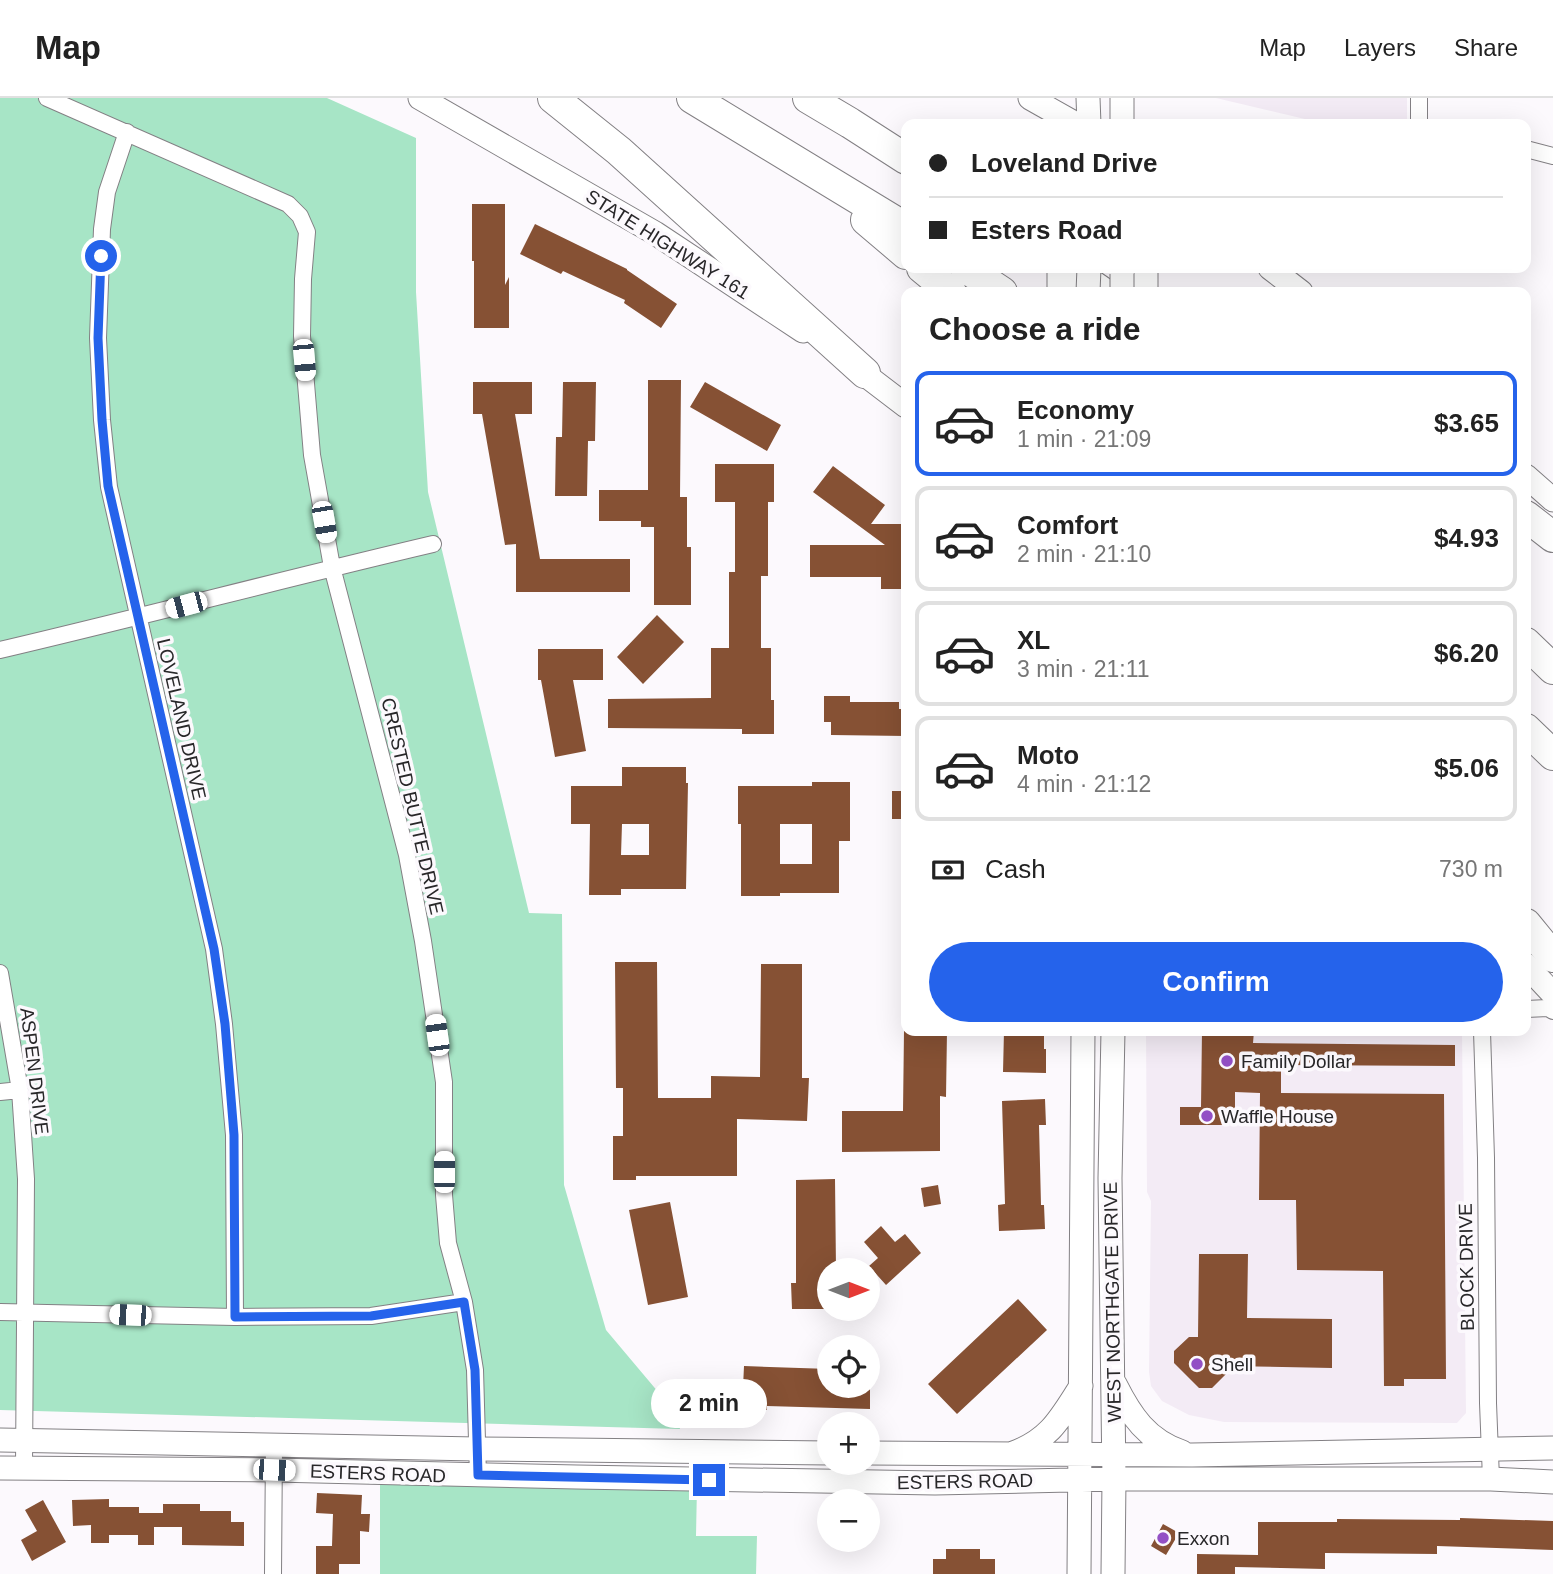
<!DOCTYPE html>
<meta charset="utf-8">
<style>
body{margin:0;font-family:Helvetica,sans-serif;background:#f6f6f6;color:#222;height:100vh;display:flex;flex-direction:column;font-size:26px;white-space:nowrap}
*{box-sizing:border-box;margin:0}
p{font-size:23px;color:#767676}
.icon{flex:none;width:38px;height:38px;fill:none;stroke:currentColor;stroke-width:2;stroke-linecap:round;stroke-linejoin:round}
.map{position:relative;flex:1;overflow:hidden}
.details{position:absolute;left:901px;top:189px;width:630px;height:749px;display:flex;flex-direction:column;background:#fff;border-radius:14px;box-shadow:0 7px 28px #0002}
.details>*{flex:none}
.guide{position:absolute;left:901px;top:21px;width:630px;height:154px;border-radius:14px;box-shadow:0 7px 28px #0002;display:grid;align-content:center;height:154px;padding:0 28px;background:#fff}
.needle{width:46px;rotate:90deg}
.fabs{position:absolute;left:817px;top:1160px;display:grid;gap:14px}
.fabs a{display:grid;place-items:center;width:63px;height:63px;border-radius:50%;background:#fff;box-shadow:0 7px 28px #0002;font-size:35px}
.end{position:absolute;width:32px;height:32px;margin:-16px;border:9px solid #2563eb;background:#fff;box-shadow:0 0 0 4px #fff}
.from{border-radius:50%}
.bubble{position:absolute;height:49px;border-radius:24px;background:#fff;box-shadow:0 7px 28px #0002;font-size:23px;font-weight:600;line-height:49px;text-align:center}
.car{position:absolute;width:21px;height:42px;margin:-21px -10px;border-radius:9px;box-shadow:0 0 5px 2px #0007;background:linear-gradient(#fff 24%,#345 0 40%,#fff 0 76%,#345 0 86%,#fff 0)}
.guide b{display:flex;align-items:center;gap:24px;height:66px;font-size:26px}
.guide b+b{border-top:2px solid #e0e0e0}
.guide i{width:18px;height:18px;background:#222}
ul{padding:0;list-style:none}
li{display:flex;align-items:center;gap:21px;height:105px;margin:0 14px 10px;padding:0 14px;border:4px solid #e0e0e0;border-radius:14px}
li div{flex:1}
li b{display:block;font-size:26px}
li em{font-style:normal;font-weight:600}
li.selected{border-color:#2563eb}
li>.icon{width:63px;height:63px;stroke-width:1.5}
h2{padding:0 28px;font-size:32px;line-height:84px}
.pay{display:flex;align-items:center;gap:18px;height:77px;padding:0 28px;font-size:26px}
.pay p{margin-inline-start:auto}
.button{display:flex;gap:14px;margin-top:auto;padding:14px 28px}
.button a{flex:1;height:80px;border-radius:42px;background:#2563eb;color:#fff;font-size:28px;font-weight:600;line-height:80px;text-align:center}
header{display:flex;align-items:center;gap:42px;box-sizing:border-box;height:98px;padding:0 35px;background:#fff;border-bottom:2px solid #e0e0e0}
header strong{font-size:33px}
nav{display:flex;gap:38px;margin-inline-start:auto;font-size:24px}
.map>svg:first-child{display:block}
.built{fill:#f3ebf5}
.green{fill:#a7e5c6}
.building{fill:#865134;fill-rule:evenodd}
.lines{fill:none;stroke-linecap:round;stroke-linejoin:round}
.street-casing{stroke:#838084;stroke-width:18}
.secondary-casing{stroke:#838084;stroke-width:25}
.highway-casing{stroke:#838084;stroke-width:32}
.street{stroke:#fff;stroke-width:16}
.secondary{stroke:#fff;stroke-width:23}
.highway{stroke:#fff;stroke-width:30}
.secondary-bridge-casing{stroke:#838084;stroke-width:25;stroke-linecap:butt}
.secondary-bridge{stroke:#fff;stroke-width:23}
.route{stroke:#2563eb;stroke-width:9}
.poi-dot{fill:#9350c5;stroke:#fcf9fd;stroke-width:2.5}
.labels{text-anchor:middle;stroke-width:7;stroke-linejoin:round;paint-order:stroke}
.street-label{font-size:19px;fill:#282729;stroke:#fcf9fd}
.poi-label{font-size:19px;fill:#282729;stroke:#fcf9fd;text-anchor:start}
</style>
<header>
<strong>Map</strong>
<nav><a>Map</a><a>Layers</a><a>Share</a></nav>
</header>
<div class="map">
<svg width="1553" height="1476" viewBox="0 0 1553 1476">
<rect width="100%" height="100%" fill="#fcf9fd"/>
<path class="built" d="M1216,0H1407V26H1326Z
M1146,933H1462L1466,1315L1457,1325L1224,1324L1189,1317L1162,1303L1151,1288L1149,1274L1151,1103L1147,1094Z"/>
<path class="green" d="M0,0H327L416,40V194L428,394L529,815L562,816L564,1087L606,1232L675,1314L680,1331L0,1312Z
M380,1386L697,1388L696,1438H757L756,1476H380Z"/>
<path class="building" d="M472,106H505V187L509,179V230H474V163H472Z
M535,126L627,171V172L677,206L661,230L624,205L625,202L563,173L561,176L520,156Z
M648,282H681L680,399H687V449H691V507H654V429H641V423H599V392H648Z
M473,284H532V316H515L540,461H630V494H516V446L505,447L482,316H473Z
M563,284H596L595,343H588L587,398H555L556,339H562Z
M705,284L781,327L767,353L690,309Z
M715,366H774V404H768V478H761V550H771V602H774V636H742V631L608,630V601L711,600V550H729V474H735V404H715Z
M833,368L885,407L871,426H906V491H881V479H810V447H885L813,394Z
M657,517L684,544L643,586L617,559Z
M538,551H603V582H573L586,653L555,659L541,582H538Z
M824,598H850V604H899V611H906V638L831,637V624H824Z
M622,669H686V685H688L686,791H621V797H589L590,726H571V688H622ZM622,726H649V757H621Z
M812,684H850V743H839V795H780V798H741V726H738V688H812ZM780,726H812V766H780Z
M892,693H906V721H892Z
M615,864H657L658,1000H711V978L760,979L761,866H802V980H809L807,1023L737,1021V1078H636V1082H613V1038H623V990H616Z
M904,933H947L946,999L940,998V1053L842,1054V1013H903Z
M1004,933H1044V951H1046V975L1003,974Z
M1202,933H1254L1253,945L1455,947V968L1281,967V995L1444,996L1446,1281H1404V1288H1384L1383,1173L1297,1172L1296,1102H1259L1260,995L1235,994V1027H1180V1009H1201Z
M1045,1001L1046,1027H1039L1041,1107H1044L1045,1131L999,1133L998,1107L1005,1106L1002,1003Z
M835,1081L836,1172H830V1211H792L791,1185H796V1082Z
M938,1087L941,1106L924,1109L921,1090Z
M670,1104L688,1199L648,1207L629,1112Z
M881,1128L895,1144L905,1136L921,1155L886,1187L869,1168L878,1160L864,1144Z
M1199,1156H1248L1247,1220L1332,1221V1270L1226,1268V1276L1212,1290H1199L1174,1265V1253L1189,1239H1198Z
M1018,1201L1047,1232L957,1316L928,1286Z
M744,1268L830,1271V1288H870V1311L767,1308V1312L742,1311Z
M317,1395L362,1397L361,1416H370L369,1434L360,1433V1466H339V1476H316V1448H332L333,1416L316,1415Z
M109,1401V1409H139V1415H163V1406H200V1413H231V1424H244V1448L182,1447V1429H154V1447H138V1437H109V1445H91V1427L73,1428L72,1402Z
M43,1402L66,1444L32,1463L21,1442L37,1433L25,1412Z
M1460,1420L1553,1423V1452L1437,1448V1456L1325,1455V1471L1235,1469V1476H1197V1456L1258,1457V1424H1337V1421L1460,1422Z
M1163,1426L1179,1435L1166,1457L1151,1448Z
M946,1451H980V1461H995V1476H933V1461H946Z"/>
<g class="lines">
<g class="street-casing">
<path id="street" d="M47,0L288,106L300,118L307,134L303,181L302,238L312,357L332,469L407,757L423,843L444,984V1097L448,1145L464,1204L475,1272L478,1378
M1419,26V0
M127,34L107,94L102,131L98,240L102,322L109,389L214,851L224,926L234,1037L235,1219
M1526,51L1553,58
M0,552C145,518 288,480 433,446
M0,875L20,992L26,1081L24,1370
M1526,911L1548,910L1553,913
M1482,933L1486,1060L1488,1305L1491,1381
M0,994L20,992
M0,1214L235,1219L371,1218L464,1204
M273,1476L274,1347"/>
</g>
<g class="secondary-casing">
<path id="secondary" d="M420,0L655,135L803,233
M1030,0L1076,26
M1088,0L1089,26
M1122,0V26
M1059,170V194
M1270,170L1301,194
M851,266L906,308
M1526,378L1553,402
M1526,867L1553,896
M1113,933L1110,1080L1114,1381L1113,1476
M1115,1286C1131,1318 1147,1342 1182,1354
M0,1342L477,1351L830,1355
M868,1355L1192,1357L1553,1350
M1013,1355C1050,1342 1061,1319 1081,1288
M0,1370L274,1372L577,1379L935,1385L1114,1381H1491L1553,1384
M1079,1476L1083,933"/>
</g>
<g class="highway-casing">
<path id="highway" d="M553,0L619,53L865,275
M692,0L906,130
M808,0L850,25L906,61
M866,122L906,156
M922,170L951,194
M966,170L1002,194
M1067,170L1102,194
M1526,418L1553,439
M1526,545L1553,571
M1526,631L1553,657
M1526,826L1553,859"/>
</g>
<use href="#street" class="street"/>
<use href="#secondary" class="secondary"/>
<use href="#highway" class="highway"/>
<g class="secondary-bridge-casing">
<path id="secondary-bridge" d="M1088,194L1089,170
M1122,194V176
M1146,194V170"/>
</g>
<use href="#secondary-bridge" class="secondary-bridge"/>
</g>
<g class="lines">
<path class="route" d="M101,158L98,240L102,322L108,388L214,851L225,926L234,1037L235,1219L371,1218L464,1204L475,1272L478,1377L709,1382"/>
</g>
<g class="poi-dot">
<circle cx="1227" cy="963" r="7"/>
<circle cx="1207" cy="1018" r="7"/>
<circle cx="1197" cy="1266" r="7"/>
<circle cx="1163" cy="1440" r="7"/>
</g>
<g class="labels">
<g class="street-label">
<text transform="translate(668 146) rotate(32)" y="7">STATE HIGHWAY 161</text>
<text transform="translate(182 621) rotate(77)" y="7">LOVELAND DRIVE</text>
<text transform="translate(413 708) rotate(77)" y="7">CRESTED BUTTE DRIVE</text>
<text transform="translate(35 973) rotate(83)" y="7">ASPEN DRIVE</text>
<text transform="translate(1466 1169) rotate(-91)" y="7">BLOCK DRIVE</text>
<text transform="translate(1112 1204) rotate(-91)" y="7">WEST NORTHGATE DRIVE</text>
<text transform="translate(378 1375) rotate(2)" y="7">ESTERS ROAD</text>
<text transform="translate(965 1383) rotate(-1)" y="7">ESTERS ROAD</text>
</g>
<g class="poi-label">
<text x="1241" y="970">Family Dollar</text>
<text x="1221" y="1025">Waffle House</text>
<text x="1211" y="1273">Shell</text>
<text x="1177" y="1447">Exxon</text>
</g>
</g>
</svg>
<div class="fabs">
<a><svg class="needle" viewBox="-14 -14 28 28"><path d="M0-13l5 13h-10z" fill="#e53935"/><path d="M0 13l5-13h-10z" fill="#767676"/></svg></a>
<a><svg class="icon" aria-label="locate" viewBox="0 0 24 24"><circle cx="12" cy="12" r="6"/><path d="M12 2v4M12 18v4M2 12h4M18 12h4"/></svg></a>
<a>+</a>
<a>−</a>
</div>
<i class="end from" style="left:101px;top:158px"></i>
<i class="end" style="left:709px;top:1382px"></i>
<div class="bubble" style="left:651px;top:1281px;width:116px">2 min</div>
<i class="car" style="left:304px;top:262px;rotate:175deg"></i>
<i class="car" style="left:324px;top:424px;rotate:170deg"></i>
<i class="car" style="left:186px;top:507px;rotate:255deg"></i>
<i class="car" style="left:437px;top:937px;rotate:352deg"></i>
<i class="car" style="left:444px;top:1074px;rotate:0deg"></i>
<i class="car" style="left:130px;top:1217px;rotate:272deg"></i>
<i class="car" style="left:274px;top:1372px;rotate:92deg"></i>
<div class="guide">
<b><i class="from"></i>Loveland Drive</b>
<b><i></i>Esters Road</b>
</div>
<section class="details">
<h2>Choose a ride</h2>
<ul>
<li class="selected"><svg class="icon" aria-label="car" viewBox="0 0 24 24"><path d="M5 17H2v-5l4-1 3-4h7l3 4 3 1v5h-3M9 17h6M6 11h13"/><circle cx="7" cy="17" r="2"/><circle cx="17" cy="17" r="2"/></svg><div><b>Economy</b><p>1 min · 21:09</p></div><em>$3.65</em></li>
<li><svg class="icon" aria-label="car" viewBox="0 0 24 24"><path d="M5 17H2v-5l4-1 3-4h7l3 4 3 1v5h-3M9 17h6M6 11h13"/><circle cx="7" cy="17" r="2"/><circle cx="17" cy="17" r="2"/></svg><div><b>Comfort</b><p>2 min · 21:10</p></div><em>$4.93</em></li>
<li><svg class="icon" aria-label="car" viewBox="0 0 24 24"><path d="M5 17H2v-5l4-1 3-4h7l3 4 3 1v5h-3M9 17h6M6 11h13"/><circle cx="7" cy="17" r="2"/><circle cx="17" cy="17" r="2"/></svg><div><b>XL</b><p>3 min · 21:11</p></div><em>$6.20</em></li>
<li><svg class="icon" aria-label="car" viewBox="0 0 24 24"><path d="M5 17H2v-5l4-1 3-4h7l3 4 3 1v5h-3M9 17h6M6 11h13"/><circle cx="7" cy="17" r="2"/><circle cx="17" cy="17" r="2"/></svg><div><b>Moto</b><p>4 min · 21:12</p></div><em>$5.06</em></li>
</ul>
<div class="pay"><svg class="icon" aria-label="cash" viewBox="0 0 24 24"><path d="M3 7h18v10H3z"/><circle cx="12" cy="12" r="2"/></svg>Cash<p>730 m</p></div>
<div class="button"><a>Confirm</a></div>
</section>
</div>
